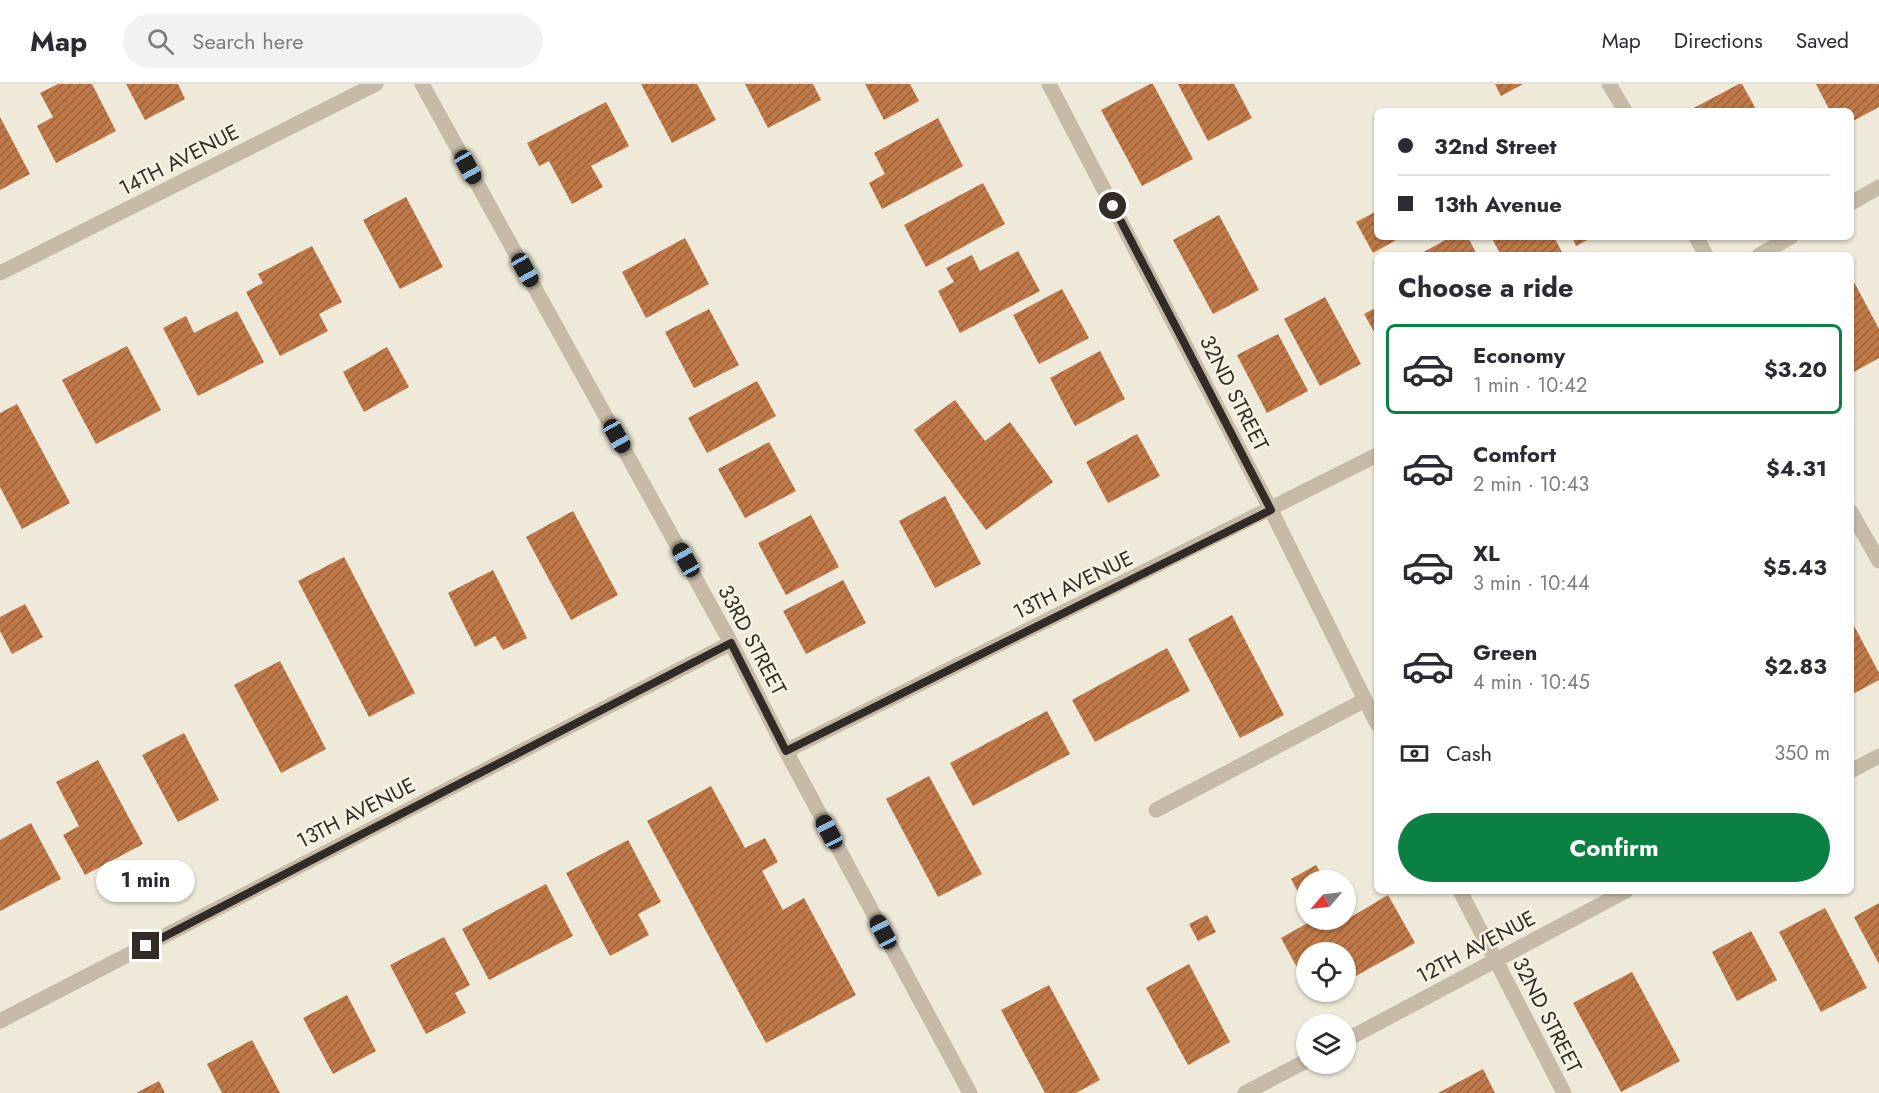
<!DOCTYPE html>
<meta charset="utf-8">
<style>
body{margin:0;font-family:Jost,sans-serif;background:#f2f2f3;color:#2b2b33;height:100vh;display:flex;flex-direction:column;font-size:22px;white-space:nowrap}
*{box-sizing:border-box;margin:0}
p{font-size:20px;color:#7c7c81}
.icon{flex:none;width:33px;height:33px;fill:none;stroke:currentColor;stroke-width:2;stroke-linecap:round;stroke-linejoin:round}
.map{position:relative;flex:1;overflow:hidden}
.side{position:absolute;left:1374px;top:168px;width:480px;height:642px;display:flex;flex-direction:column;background:#fff;border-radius:9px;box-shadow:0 2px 4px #0004}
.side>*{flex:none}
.hud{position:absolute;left:1374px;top:24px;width:480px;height:132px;border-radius:9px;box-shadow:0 2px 4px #0004;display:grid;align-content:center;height:132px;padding:0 24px;background:#fff}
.needle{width:39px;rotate:242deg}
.controls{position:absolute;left:1296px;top:786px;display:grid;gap:12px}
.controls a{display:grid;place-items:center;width:60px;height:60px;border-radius:50%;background:#fff;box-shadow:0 2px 4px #0004;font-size:30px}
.end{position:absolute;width:27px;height:27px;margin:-14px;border:8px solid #332c26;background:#fff;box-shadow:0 0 0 3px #fff}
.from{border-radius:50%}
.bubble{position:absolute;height:42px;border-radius:21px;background:#fff;box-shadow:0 2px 4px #0004;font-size:20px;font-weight:700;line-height:42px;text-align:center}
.car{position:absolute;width:18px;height:36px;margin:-18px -9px;border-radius:8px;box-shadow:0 0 4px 2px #0007;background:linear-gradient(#222 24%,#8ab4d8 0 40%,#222 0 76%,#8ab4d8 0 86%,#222 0)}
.hud b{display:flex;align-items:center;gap:21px;height:57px;font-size:22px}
.hud b+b{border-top:2px solid #e1e1e2}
.hud i{width:15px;height:15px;background:#2b2b33}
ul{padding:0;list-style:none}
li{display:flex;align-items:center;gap:18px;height:90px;margin:0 12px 9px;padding:0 12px;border:3px solid transparent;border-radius:9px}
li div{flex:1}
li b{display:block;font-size:22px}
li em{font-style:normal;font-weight:700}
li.active{border-color:#0b8043}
li>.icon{width:54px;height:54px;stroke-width:1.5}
h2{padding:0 24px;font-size:27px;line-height:72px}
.pay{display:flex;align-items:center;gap:15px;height:66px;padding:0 24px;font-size:22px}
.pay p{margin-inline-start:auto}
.button{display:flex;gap:12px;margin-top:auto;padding:12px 24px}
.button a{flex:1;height:69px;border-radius:36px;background:#0b8043;color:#fff;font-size:24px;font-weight:700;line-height:69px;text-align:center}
header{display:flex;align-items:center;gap:36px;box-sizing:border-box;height:84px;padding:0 30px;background:#fff;border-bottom:2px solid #e1e1e2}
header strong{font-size:28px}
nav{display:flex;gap:33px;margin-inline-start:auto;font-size:21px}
.search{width:420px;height:54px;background:#f2f2f3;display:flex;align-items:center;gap:15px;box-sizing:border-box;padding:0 21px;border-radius:33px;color:#7c7c81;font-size:22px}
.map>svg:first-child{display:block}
.building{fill:url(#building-hatch)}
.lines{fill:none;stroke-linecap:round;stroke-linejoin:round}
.minor{stroke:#c7baa6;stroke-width:15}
.route{stroke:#332c26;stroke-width:8}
.labels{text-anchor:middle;stroke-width:5;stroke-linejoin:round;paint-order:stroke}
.street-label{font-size:21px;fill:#332c26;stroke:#f8f2e5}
</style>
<header>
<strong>Map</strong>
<div class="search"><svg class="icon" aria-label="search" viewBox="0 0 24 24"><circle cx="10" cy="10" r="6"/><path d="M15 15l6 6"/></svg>Search here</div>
<nav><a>Map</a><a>Directions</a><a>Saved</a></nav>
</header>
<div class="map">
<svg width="1879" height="1009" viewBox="0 0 1879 1009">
<defs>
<pattern id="building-hatch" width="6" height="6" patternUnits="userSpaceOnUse" patternTransform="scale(1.5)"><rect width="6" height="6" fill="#bf7847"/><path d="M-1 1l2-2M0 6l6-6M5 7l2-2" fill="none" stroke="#9c633b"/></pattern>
</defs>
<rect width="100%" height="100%" fill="#efe9d9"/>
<path class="building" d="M58,0H92L116,47L56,79L37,42L53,33L40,9Z
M126,0H178L185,15L145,36Z
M641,0H697L716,36L672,59Z
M745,0H813L821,16L768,44Z
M865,0H910L919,17L884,36Z
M1150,0H1153L1193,75L1142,102L1101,26Z
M1178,0H1234L1252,34L1208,57Z
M1495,0H1523L1501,12Z
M1739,0H1742L1757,27H1688Z
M1816,0H1879V23L1851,38V27H1830Z
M606,18L629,62L591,82L603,103L572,120L549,77L539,82L527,59Z
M0,33L30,90L0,106Z
M938,34L963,82L882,125L869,99L885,90L874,69Z
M983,99L1005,140L926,183L904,141Z
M406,113L443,183L400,205L363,136Z
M1377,127V153H1394L1396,156L1373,169L1356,138Z
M1219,131L1259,206L1213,230L1173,156Z
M1451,153H1468L1477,171H1418Z
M1491,153H1554L1562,168L1557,171H1501Z
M1572,153H1593L1576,162Z
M685,154L709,200L646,234L622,188Z
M312,162L342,218L319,230L328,247L280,272L246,208L263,199L258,190Z
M1018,167L1040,207L960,249L938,207L954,198L946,184L972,171L980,187Z
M1854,198L1879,245V274L1852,289L1851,200Z
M1062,205L1089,254L1039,280L1013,231Z
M1325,213L1361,280L1320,302L1284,235Z
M1377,223V253L1364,230Z
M709,225L739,281L694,304L665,248Z
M237,227L264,278L198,312L163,244L186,232L194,249Z
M1278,250L1308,307L1267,329L1237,271Z
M127,262L161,326L96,360L62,296Z
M387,263L409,303L364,328L343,288Z
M1100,267L1125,315L1075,342L1050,294Z
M757,297L776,332L707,369L688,334Z
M955,316L985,357L1010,338L1053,398L986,446L914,346Z
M17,320L70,419L22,445L0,403V329Z
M1137,350L1160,392L1108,419L1086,378Z
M769,358L796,407L745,434L718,385Z
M945,412L981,480L935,504L899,437Z
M573,427L618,511L571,536L526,453Z
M811,431L839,483L786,511L758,459Z
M344,473L415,609L369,633L298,497Z
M493,486L527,554L503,566L495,552L475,563L448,509Z
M843,496L866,539L806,570L783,527Z
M25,520L43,553L12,570L0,547V533Z
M1232,531L1284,631L1240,654L1188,555Z
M1851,536L1879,589V596L1851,611Z
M1167,564L1190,607L1095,658L1072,616Z
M280,577L326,665L281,689L234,601Z
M1047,627L1070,670L973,722L950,679Z
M184,649L219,716L178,738L142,671Z
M98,676L143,760L85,791L63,751L79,742L56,698Z
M929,692L982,790L938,813L886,715Z
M711,702L745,764L765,754L778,778L762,787L783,826L804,814L856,911L766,959L647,737Z
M31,739L61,795L0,827V756Z
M628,756L661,818L638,830L649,851L610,872L566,789Z
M1316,781L1325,796H1306V823L1291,795Z
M546,800L573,852L489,896L462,845Z
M1388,811L1415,859L1354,893L1346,878V868H1306V900L1281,854L1313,836H1346Z
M1879,819V880L1854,833Z
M1825,824L1867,904L1821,928L1779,848Z
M1207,831L1216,848L1198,857L1189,840Z
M1751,847L1777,896L1737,917L1712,868Z
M444,853L470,901L455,909L466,929L426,950L390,881Z
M1189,880L1230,958L1188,981L1146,904Z
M1632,888L1680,977L1621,1008L1573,919Z
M1049,901L1100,996L1076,1009H1045L1001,926Z
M347,911L376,967L333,990L303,934Z
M252,956L280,1009H222L207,980Z
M1483,985L1495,1009H1438Z
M159,997L165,1009H136Z"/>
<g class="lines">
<path class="minor" d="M422,0L731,559L786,667L970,1009
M1049,0L1271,426L1377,640
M1609,0L1625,27
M1851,119L1879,103
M1696,153L1706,171
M1759,171L1791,153
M0,189L376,0
M1851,428L1879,477
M786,667L1377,371
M1851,687L1879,672
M1156,726L1365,616
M1460,807L1564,1009
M0,937L731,559
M1346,956L1626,807
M1245,1009L1306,977"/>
</g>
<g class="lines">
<path class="route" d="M146,862L731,559L786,667L1271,426L1113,122"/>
</g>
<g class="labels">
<g class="street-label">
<text transform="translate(179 76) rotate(-27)" y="7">14TH AVENUE</text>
<text transform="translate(1234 309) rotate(63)" y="7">32ND STREET</text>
<text transform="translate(1073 501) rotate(-26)" y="7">13TH AVENUE</text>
<text transform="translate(752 556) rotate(62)" y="7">33RD STREET</text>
<text transform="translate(356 729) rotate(-27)" y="7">13TH AVENUE</text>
<text transform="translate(1476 863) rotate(-28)" y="7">12TH AVENUE</text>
<text transform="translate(1547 931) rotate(63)" y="7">32ND STREET</text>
</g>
</g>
</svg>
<div class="controls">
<a><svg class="needle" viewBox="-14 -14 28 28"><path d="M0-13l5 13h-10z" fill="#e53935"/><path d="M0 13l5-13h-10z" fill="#7c7c81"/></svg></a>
<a><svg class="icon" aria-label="locate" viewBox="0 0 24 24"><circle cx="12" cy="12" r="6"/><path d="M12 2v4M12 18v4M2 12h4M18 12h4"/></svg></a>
<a><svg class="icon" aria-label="layers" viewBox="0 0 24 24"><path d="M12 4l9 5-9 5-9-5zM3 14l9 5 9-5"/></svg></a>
</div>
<i class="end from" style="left:1113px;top:122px"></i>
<i class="end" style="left:146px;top:862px"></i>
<div class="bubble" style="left:96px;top:776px;width:99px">1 min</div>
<i class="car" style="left:468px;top:83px;rotate:151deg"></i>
<i class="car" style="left:525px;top:186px;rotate:151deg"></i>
<i class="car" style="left:617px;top:352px;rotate:151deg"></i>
<i class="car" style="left:686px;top:476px;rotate:331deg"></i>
<i class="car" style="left:829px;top:748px;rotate:332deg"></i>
<i class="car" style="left:883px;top:848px;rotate:332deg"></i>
<div class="hud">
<b><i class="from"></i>32nd Street</b>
<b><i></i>13th Avenue</b>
</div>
<section class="side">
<h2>Choose a ride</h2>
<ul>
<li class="active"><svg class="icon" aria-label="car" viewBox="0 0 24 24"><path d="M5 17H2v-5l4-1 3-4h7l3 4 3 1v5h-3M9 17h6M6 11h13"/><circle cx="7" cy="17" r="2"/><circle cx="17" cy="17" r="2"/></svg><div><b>Economy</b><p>1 min · 10:42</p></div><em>$3.20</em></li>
<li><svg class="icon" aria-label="car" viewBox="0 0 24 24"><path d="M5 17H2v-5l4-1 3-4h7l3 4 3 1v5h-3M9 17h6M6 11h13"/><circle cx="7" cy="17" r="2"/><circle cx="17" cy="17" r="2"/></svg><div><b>Comfort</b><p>2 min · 10:43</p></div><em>$4.31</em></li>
<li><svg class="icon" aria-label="car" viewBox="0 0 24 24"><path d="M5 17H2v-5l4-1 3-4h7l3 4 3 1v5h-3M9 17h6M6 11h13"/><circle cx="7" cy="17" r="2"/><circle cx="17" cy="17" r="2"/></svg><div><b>XL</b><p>3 min · 10:44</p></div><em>$5.43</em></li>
<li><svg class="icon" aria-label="car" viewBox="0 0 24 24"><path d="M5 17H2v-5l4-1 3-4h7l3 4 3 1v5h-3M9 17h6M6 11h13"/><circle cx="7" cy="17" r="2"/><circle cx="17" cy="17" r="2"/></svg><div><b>Green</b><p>4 min · 10:45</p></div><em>$2.83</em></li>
</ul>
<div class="pay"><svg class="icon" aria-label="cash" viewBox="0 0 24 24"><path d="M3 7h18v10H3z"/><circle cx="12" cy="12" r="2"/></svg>Cash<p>350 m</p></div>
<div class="button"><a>Confirm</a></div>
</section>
</div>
